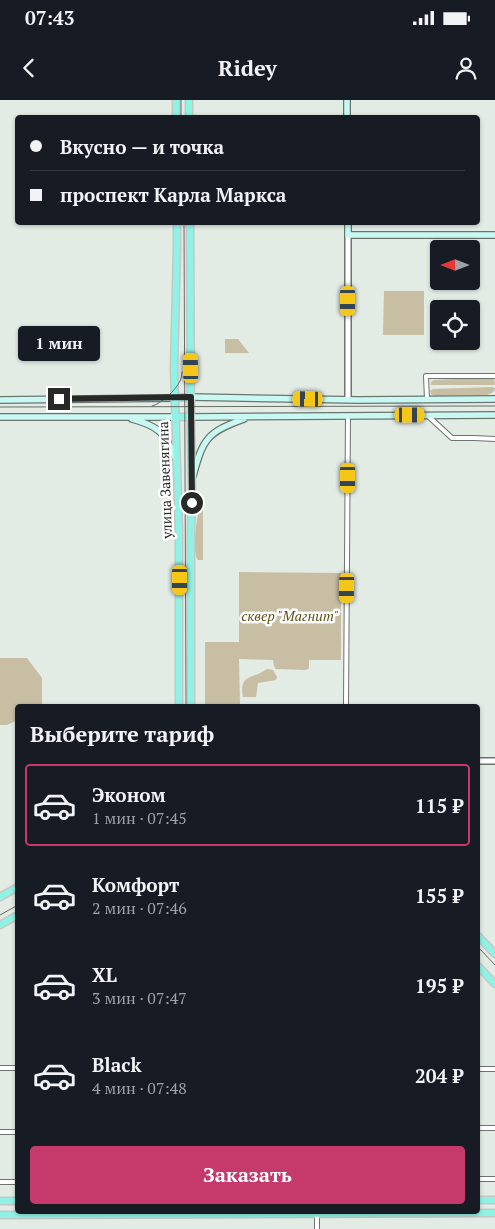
<!DOCTYPE html>
<html lang="ru">
<meta charset="utf-8">
<style>
body{margin:0;font-family:"PT Serif",serif;background:#242831;color:#f1f3f6;height:100vh;display:flex;flex-direction:column;font-size:19px;white-space:nowrap}
*{box-sizing:border-box;margin:0}
p{font-size:16px;color:#9ea1a6}
.icon{flex:none;width:28px;height:28px;fill:none;stroke:currentColor;stroke-width:2;stroke-linecap:round;stroke-linejoin:round}
.map{position:relative;flex:1;overflow:hidden}
.side{position:absolute;left:15px;top:604px;width:465px;height:510px;display:flex;flex-direction:column;background:#171b24;border-radius:5px;box-shadow:0 1px 4px #0004}
.side>*{flex:none}
.hud{position:absolute;left:15px;top:15px;width:465px;height:110px;border-radius:5px;box-shadow:0 1px 4px #0004;display:grid;align-content:center;height:110px;padding:0 15px;background:#171b24}
.needle{width:32px;rotate:270deg}
.buttons{position:absolute;left:430px;top:140px;display:grid;gap:10px}
.buttons a{display:grid;place-items:center;width:50px;height:50px;border-radius:5px;background:#171b24;box-shadow:0 1px 4px #0004;font-size:25px}
.end{position:absolute;width:22px;height:22px;margin:-11px;border:6px solid #262926;background:#fff;box-shadow:0 0 0 2px #fff}
.from{border-radius:50%}
.bubble{position:absolute;height:35px;border-radius:5px;background:#171b24;box-shadow:0 1px 4px #0004;font-size:16px;font-weight:600;line-height:35px;text-align:center}
.car{position:absolute;width:15px;height:30px;margin:-15px -8px;border-radius:6px;box-shadow:0 0 4px 1px #0007;background:linear-gradient(#f5c518 24%,#345 0 40%,#f5c518 0 76%,#345 0 86%,#f5c518 0)}
.hud b{display:flex;align-items:center;gap:18px;height:48px;font-size:19px}
.hud b+b{border-top:1px solid #363941}
.hud i{width:12px;height:12px;background:#f1f3f6}
ul{padding:0;list-style:none}
li{display:flex;align-items:center;gap:15px;height:82px;margin:0 10px 8px;padding:0 5px;border:2px solid transparent;border-radius:5px}
li div{flex:1}
li b{display:block;font-size:19px}
li em{font-style:normal;font-weight:600}
li.current{border-color:#c5396b}
li>.icon{width:45px;height:45px;stroke-width:1.5}
h2{padding:0 15px;font-size:22px;line-height:60px}
.action{display:flex;gap:10px;margin-top:auto;padding:10px 15px}
.action a{flex:1;height:58px;border-radius:5px;background:#c5396b;color:#fff;font-size:20px;font-weight:600;line-height:58px;text-align:center}
.status{display:flex;justify-content:space-between;align-items:center;height:35px;padding:0 25px;background:#171b24;direction:ltr}
.status svg{height:14px;fill:currentColor}
header{display:flex;justify-content:space-between;align-items:center;height:65px;padding:0 15px;background:#171b24;font-size:22px;font-weight:600}
.map>svg:first-child{display:block}
.green{fill:#c7bea4}
.lines{fill:none;stroke-linecap:round;stroke-linejoin:round}
.minor-casing{stroke:#6c746e;stroke-width:6}
.tertiary-casing{stroke:#6c746e;stroke-width:8}
.secondary-casing{stroke:#6c746e;stroke-width:8}
.primary-casing{stroke:#c7c7c7;stroke-width:9}
.minor{stroke:#fff;stroke-width:4}
.tertiary{stroke:#fff;stroke-width:5}
.secondary{stroke:#c7f9f2;stroke-width:5.5}
.primary{stroke:#8ef3e4;stroke-width:6}
.tram{stroke:#676c68;stroke-width:1}
.route{stroke:#262926;stroke-width:6}
.labels{text-anchor:middle;stroke-width:5;stroke-linejoin:round;paint-order:stroke}
.street-label{font-size:14px;fill:#262926;stroke:#fff}
.park-label{font-size:14px;font-style:italic;fill:#625016;stroke:#fff}
</style>
<div class="status"><b>07:43</b><svg viewBox="0 0 49 12"><path d="M0 12V9h3v3zM5 12V6h3v6zM10 12V3h3v9zM15 12V0h3v12zM26 1h20v11H26zM47 4h2v5h-2z"/></svg></div>
<header><svg class="icon" aria-label="back" viewBox="0 0 24 24"><path d="M15 5l-7 7 7 7"/></svg>Ridey<svg class="icon" aria-label="person" viewBox="0 0 24 24"><circle cx="12" cy="8" r="4"/><path d="M4 21q1-7 8-7t8 7"/></svg></header>
<div class="map">
<svg width="495" height="1129" viewBox="0 0 495 1129">
<rect width="100%" height="100%" fill="#e2ebe4"/>
<path class="green" d="M384,191H424V235H383Z
M225,239H238L249,253H225Z
M475,278L494,279L495,285H431V282L434,280Z
M492,287L495,288V290L492,293L487,295L434,296L431,294L430,291L433,289Z
M201,396H203V460H198C190,450 199,409 201,396Z
M239,472L341,473V560H309V568L308,569L305,570L276,569L274,566L273,560L239,559L240,606H205V542H239Z
M0,558H27L42,578V606H18L17,620L7,625H0Z
M267,569L273,570L277,577L276,580L258,583L256,597H243C239,573 252,580 267,569Z"/>
<g class="lines">
<g class="minor-casing">
<path id="minor" d="M427,299L426,276H495
M428,316L452,338H474L495,339
M346,606L348,316
M0,968H18
M478,969H495
M478,1028H495
M0,1032H18
M478,1079H495
M0,1082H18
M317,1114V1129"/>
</g>
<g class="tertiary-casing">
<path id="tertiary" d="M348,299V135
M478,661H495"/>
</g>
<g class="secondary-casing">
<path id="secondary" d="M347,18V0
M348,122V135H495
M191,297L358,300L495,299
M0,300L175,298
M0,317H175
M191,317L495,315
M132,319C159,326 165,333 176,359
M193,376C203,339 207,332 244,319"/>
</g>
<g class="primary-casing">
<path id="primary" d="M189,0V18
M176,18V0
M177,122V148L174,268L179,434V606
M190,122L191,334L192,388L191,434V606
M175,298L191,297
M175,317H191
M0,797L18,787
M0,825L18,815
M478,836L495,854
M478,866L495,884
M478,1100H495
M0,1101H18
M0,1115L495,1113"/>
</g>
<use href="#minor" class="minor"/>
<use href="#tertiary" class="tertiary"/>
<use href="#secondary" class="secondary"/>
<use href="#primary" class="primary"/>
<path class="tram" d="M181,0V18
M184,122L186,606
M152,306C161,304 176,290 180,281C181,279 182,275 182,272
M0,307L495,306
M0,815L18,805
M478,847L495,865"/>
</g>
<g class="lines">
<path class="route" d="M59,299L191,297L192,403"/>
</g>
<g class="labels">
<g class="street-label">
<text transform="translate(165 380) rotate(-92)" y="5">улица Завенягина</text>
</g>
<g class="park-label">
<text x="290" y="521">сквер "Магнит"</text>
</g>
</g>
</svg>
<div class="buttons">
<a><svg class="needle" viewBox="-14 -14 28 28"><path d="M0-13l5 13h-10z" fill="#e53935"/><path d="M0 13l5-13h-10z" fill="#9ea1a6"/></svg></a>
<a><svg class="icon" aria-label="locate" viewBox="0 0 24 24"><circle cx="12" cy="12" r="6"/><path d="M12 2v4M12 18v4M2 12h4M18 12h4"/></svg></a>
</div>
<i class="end from" style="left:192px;top:403px"></i>
<i class="end" style="left:59px;top:299px"></i>
<div class="bubble" style="left:18px;top:226px;width:82px">1 мин</div>
<i class="car" style="left:348px;top:201px;rotate:180deg"></i>
<i class="car" style="left:191px;top:268px;rotate:359deg"></i>
<i class="car" style="left:308px;top:299px;rotate:271deg"></i>
<i class="car" style="left:410px;top:315px;rotate:90deg"></i>
<i class="car" style="left:348px;top:378px;rotate:180deg"></i>
<i class="car" style="left:180px;top:480px;rotate:180deg"></i>
<i class="car" style="left:347px;top:488px;rotate:181deg"></i>
<div class="hud">
<b><i class="from"></i>Вкусно — и точка</b>
<b><i></i>проспект Карла Маркса</b>
</div>
<section class="side">
<h2>Выберите тариф</h2>
<ul>
<li class="current"><svg class="icon" aria-label="car" viewBox="0 0 24 24"><path d="M5 17H2v-5l4-1 3-4h7l3 4 3 1v5h-3M9 17h6M6 11h13"/><circle cx="7" cy="17" r="2"/><circle cx="17" cy="17" r="2"/></svg><div><b>Эконом</b><p>1 мин · 07:45</p></div><em>115 ₽</em></li>
<li><svg class="icon" aria-label="car" viewBox="0 0 24 24"><path d="M5 17H2v-5l4-1 3-4h7l3 4 3 1v5h-3M9 17h6M6 11h13"/><circle cx="7" cy="17" r="2"/><circle cx="17" cy="17" r="2"/></svg><div><b>Комфорт</b><p>2 мин · 07:46</p></div><em>155 ₽</em></li>
<li><svg class="icon" aria-label="car" viewBox="0 0 24 24"><path d="M5 17H2v-5l4-1 3-4h7l3 4 3 1v5h-3M9 17h6M6 11h13"/><circle cx="7" cy="17" r="2"/><circle cx="17" cy="17" r="2"/></svg><div><b>XL</b><p>3 мин · 07:47</p></div><em>195 ₽</em></li>
<li><svg class="icon" aria-label="car" viewBox="0 0 24 24"><path d="M5 17H2v-5l4-1 3-4h7l3 4 3 1v5h-3M9 17h6M6 11h13"/><circle cx="7" cy="17" r="2"/><circle cx="17" cy="17" r="2"/></svg><div><b>Black</b><p>4 мин · 07:48</p></div><em>204 ₽</em></li>
</ul>
<div class="action"><a>Заказать</a></div>
</section>
</div>
